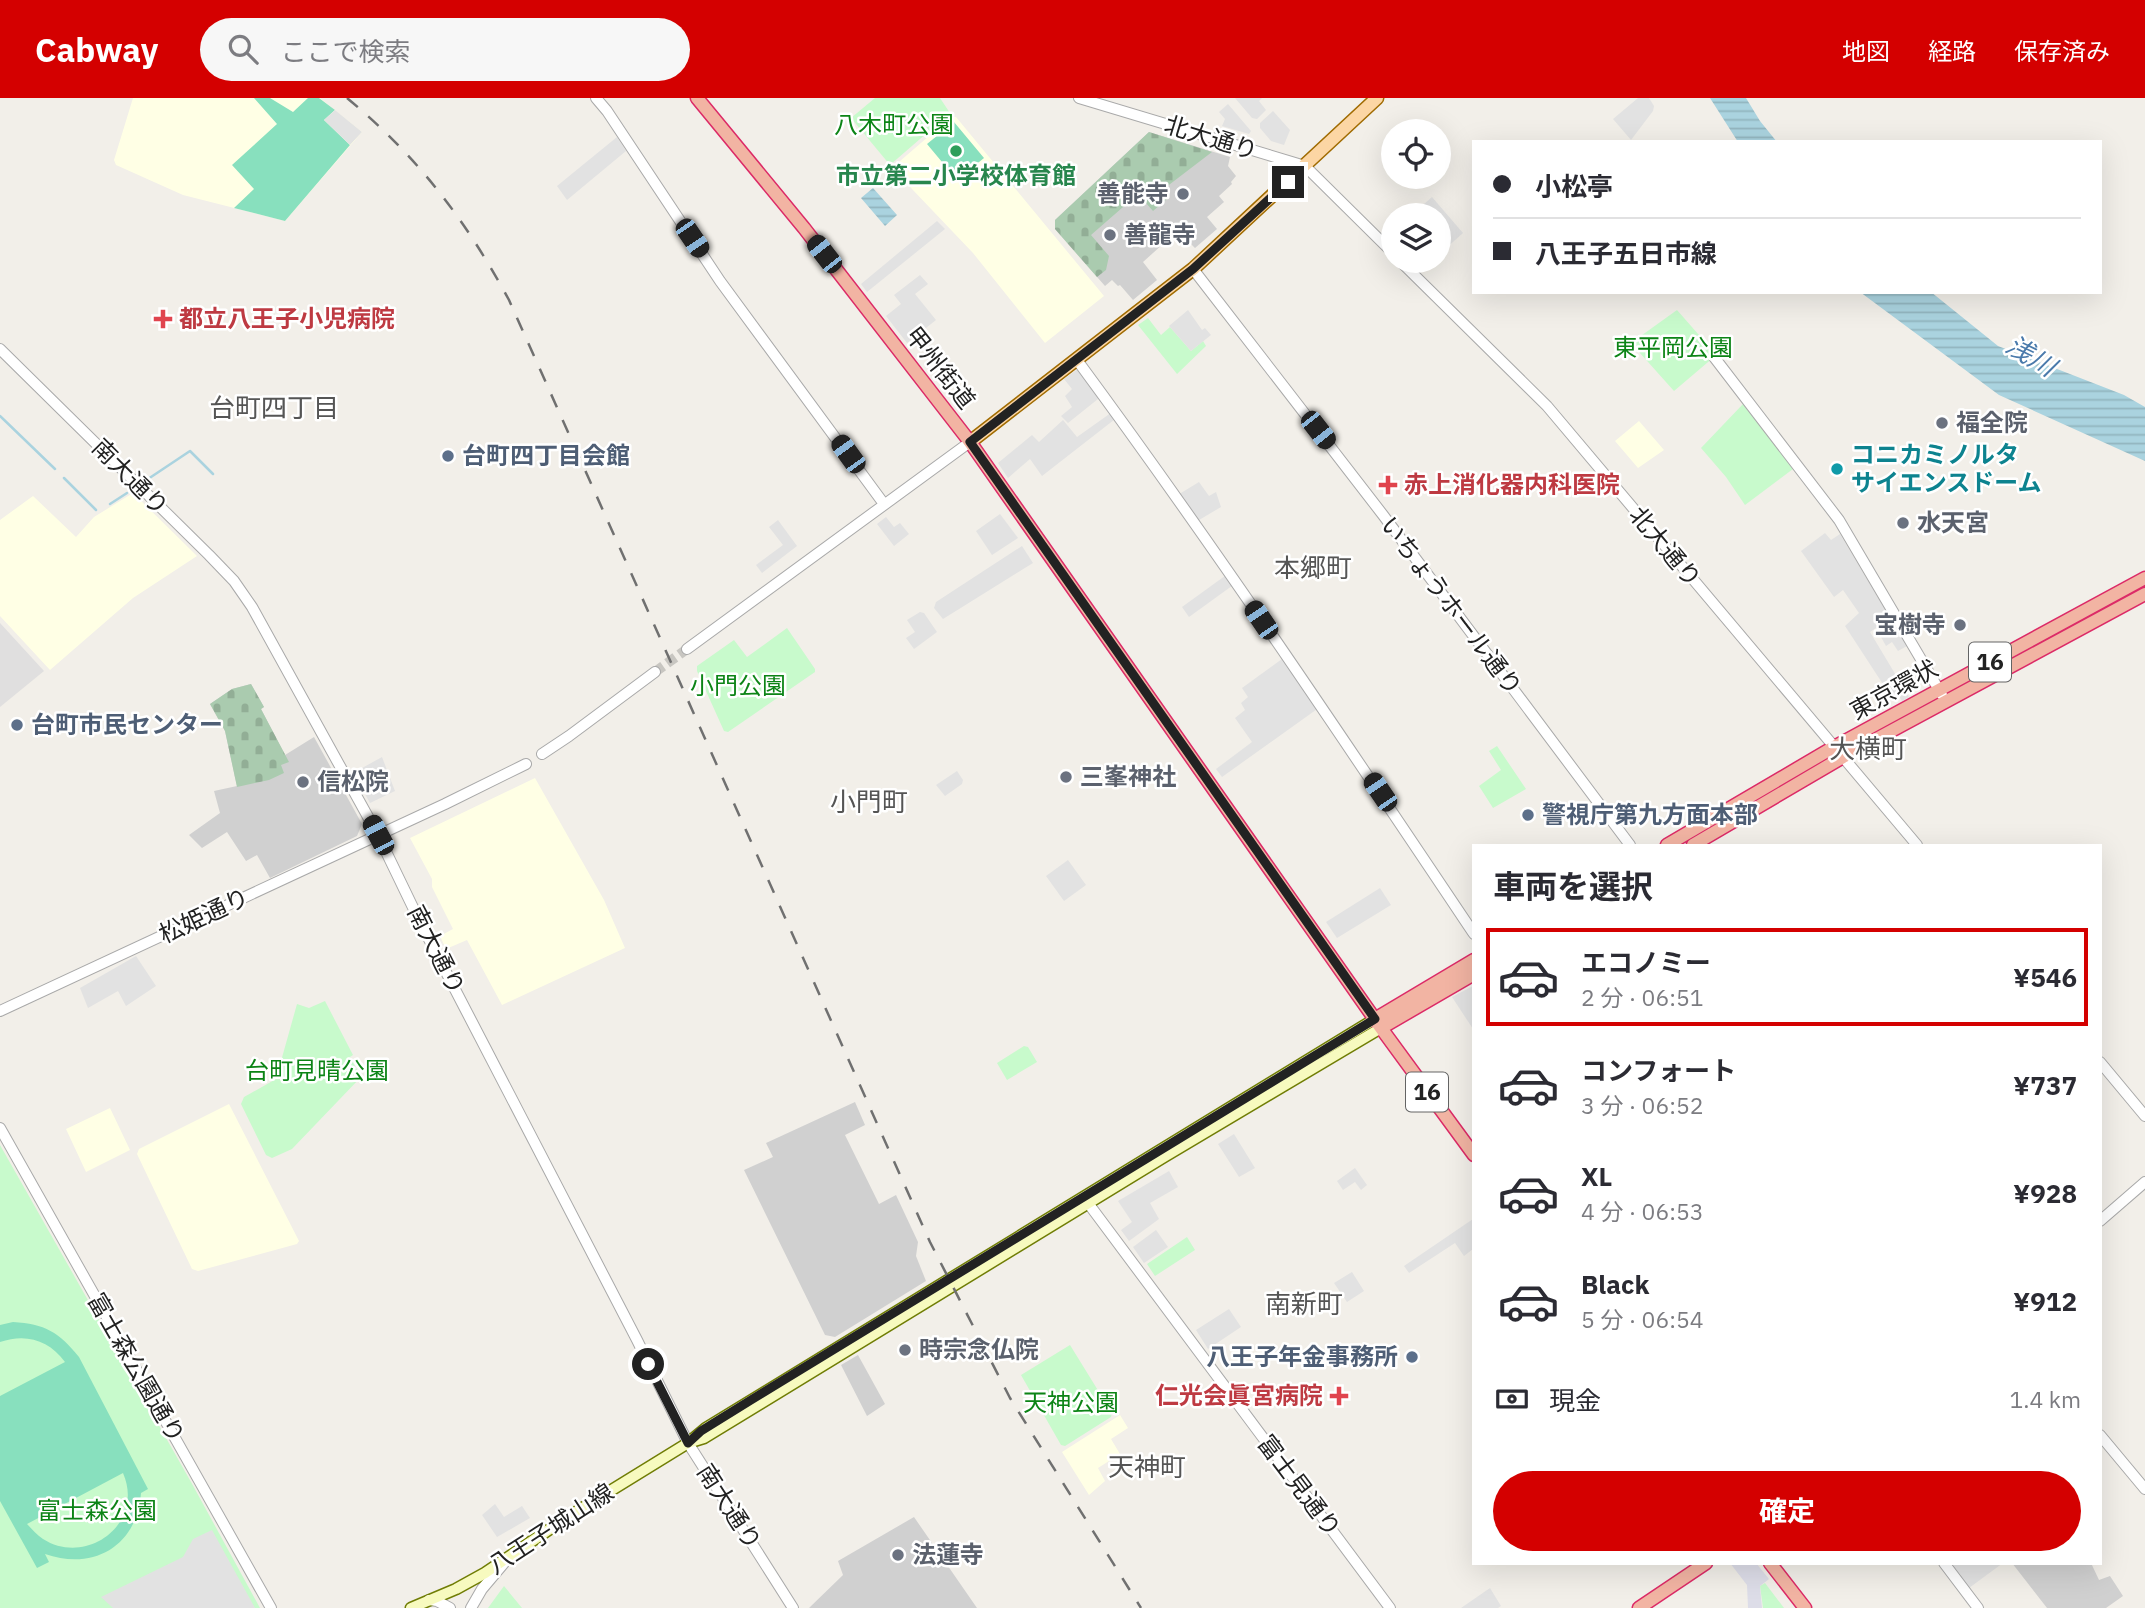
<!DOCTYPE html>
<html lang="ja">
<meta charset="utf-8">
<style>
body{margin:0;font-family:"IBM Plex Sans","Noto Sans JP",sans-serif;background:#f7f7f7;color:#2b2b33;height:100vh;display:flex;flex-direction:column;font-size:26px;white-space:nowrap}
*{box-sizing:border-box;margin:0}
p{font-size:23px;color:#7c7c81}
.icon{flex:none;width:38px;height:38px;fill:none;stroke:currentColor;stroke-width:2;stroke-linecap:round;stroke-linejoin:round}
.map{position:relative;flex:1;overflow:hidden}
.drawer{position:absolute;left:1472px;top:746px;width:630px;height:721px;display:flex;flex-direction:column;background:#fff;border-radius:0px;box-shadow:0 7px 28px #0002}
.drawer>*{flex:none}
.guide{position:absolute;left:1472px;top:42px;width:630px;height:154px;border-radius:0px;box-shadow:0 7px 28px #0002;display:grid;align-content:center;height:154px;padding:0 21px;background:#fff}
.tools{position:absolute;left:1381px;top:21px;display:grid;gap:14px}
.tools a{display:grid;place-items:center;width:70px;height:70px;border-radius:50%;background:#fff;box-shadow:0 7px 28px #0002;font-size:35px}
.end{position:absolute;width:32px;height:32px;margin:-16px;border:9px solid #222;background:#fff;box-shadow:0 0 0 4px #fff}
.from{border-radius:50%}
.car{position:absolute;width:21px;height:42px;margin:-21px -10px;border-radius:9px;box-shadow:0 0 5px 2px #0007;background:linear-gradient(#222 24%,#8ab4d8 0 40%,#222 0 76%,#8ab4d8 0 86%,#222 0)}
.guide b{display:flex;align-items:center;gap:24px;height:66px;font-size:26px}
.guide b+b{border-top:2px solid #e1e1e2}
.guide i{width:18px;height:18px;background:#2b2b33}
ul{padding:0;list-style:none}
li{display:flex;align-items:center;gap:21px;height:98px;margin:0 14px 10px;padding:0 7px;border:4px solid transparent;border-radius:0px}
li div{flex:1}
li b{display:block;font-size:26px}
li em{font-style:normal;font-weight:700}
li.current{border-color:#d40000}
li>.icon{width:63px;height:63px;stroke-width:1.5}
h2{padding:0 21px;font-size:32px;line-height:84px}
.pay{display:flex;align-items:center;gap:18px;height:77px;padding:0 21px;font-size:26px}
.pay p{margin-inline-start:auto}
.button{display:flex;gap:14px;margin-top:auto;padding:14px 21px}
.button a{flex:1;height:80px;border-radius:42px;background:#d40000;color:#fff;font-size:28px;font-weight:700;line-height:80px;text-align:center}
header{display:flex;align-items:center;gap:42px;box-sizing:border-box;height:98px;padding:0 35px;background:#d40000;color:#fff}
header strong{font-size:33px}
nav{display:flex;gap:38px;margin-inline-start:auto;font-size:24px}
.search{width:490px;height:63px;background:#f7f7f7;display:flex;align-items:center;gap:18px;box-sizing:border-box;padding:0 24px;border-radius:38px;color:#7c7c81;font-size:26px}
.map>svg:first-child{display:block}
.residential{fill:#e0dfdf}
.education{fill:#ffffe5}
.religious{fill:#d0d0d0}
.cemetery{fill:url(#cemetery-stones)}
.park{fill:#c8facc}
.pitch{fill:#88e0be;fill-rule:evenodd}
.parking{fill:#e2e2e2}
.plaza{fill:#dddde8}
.water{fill:url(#water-rules)}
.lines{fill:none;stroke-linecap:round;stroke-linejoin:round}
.stream{stroke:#aad3df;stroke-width:2.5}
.tertiary-tunnel{stroke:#c8c6c1;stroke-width:10;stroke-dasharray:10 5;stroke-linecap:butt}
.tertiary-casing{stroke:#a9a9a9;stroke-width:12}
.secondary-casing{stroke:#707d05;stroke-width:13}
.primary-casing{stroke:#a06b00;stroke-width:15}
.trunk-casing{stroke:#dc2a67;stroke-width:15}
.tertiary{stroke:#fff;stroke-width:10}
.secondary{stroke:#f7fabf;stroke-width:10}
.primary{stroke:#fcd6a4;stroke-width:12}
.trunk{stroke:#f2b4a3;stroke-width:12}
.rail{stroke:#707070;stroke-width:2.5;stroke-dasharray:14 14;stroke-linecap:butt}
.route{stroke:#222;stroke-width:9}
.leisure-dot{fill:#2e9e5b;stroke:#fff;stroke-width:2.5}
.worship-dot{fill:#6b7280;stroke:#fff;stroke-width:2.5}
.health-dot{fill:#e0444e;stroke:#fff;stroke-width:2.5}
.service-dot{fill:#5c6f8a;stroke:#fff;stroke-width:2.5}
.culture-dot{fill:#0f9aa8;stroke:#fff;stroke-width:2.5}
.labels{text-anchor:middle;stroke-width:5;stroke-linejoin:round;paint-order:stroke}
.shield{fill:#fff;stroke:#646464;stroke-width:2}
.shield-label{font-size:23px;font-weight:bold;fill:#222}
.park-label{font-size:24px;fill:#0c8416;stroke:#fff}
.street-label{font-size:24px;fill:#222;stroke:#fff}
.leisure-label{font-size:24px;font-weight:bold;fill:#27864d;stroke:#fff}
.worship-label{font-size:24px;font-weight:bold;fill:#5b616d;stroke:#fff;text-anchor:start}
.health-label{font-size:24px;font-weight:bold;fill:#be3a42;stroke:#fff;text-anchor:start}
.culture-label{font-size:24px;font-weight:bold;fill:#0d838f;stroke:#fff;text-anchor:start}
.service-label{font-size:24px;font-weight:bold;fill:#4e5e75;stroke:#fff;text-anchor:start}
.water-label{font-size:26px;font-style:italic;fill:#4a7aab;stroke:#fff}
.neighbourhood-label{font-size:26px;fill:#555;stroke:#fff}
</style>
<header>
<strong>Cabway</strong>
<div class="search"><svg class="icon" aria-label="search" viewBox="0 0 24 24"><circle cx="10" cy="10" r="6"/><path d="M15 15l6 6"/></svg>ここで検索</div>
<nav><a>地図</a><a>経路</a><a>保存済み</a></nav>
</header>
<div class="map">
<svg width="2145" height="1510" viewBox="0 0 2145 1510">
<defs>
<pattern id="cemetery-stones" width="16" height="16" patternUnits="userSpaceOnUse" patternTransform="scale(1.75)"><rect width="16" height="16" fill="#aacbaf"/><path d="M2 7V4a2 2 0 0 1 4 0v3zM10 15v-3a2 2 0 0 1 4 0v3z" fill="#92ae96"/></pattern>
<pattern id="water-rules" width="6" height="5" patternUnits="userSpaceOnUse" patternTransform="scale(1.75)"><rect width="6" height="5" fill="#aad3df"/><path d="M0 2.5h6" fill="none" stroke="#92b5bf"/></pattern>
</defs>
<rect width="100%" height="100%" fill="#f2efe9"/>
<path class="residential" d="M0,525L44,573L0,609Z"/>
<path class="education" d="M133,0H320L362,34L285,123L183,97L116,67L114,62Z
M951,19H956L1104,198L1045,245L973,155L892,70Z
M1639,323L1664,352L1638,370L1615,343Z
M133,395L197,458L133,500L50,572L0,518V422L33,398L76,439L94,419Z
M535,680L604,802L625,850L502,907L467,842L446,851L440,838L453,831L432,789V781L410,740Z
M229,1006L299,1143L297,1146L198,1173L192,1171L137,1056L139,1051Z
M110,1010L130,1052L86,1074L66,1031Z
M1120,1317L1128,1330L1111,1341L1120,1356L1098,1370L1105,1383L1089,1397L1062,1354Z"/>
<path class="religious" d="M1149,34L1230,59L1228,68L1236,78L1231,84L1232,86L1219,98L1224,104L1207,119L1217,131L1195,150L1188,143L1183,147L1173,137L1143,164L1157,182L1133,202L1120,187L1118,188L1112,182L1105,188L1055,131V122Z
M251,586L264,609L261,611L285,657L314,639L362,726L357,738L270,780L257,757L246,763L227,734L202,750L189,737L220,715L214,693L237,688L225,633L210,606L232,591Z
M855,1004L865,1027L845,1037L879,1106L896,1097L918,1144L916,1158L926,1183L835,1239L825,1237L744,1072L773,1059L766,1045Z
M858,1257L885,1306L867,1318L841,1267Z
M914,1419L977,1510H809L843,1477L838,1463Z
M2012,1465H2091L2099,1482L2110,1478L2123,1498L2106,1510H2047Z"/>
<path class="cemetery" d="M1149,34L1212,54L1161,93L1167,101L1153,113L1138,96L1091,137L1109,158L1106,172L1097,179L1055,131V122Z
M251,586L264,609L261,611L289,664L281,667L284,675L269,682L237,689L225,633L210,606L232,591Z"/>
<path class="park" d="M875,0H940L950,15L890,67L851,20Z
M1677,212L1713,253L1714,259L1674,293L1631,245Z
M1148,220L1161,237L1170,229L1191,253L1203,243L1206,248L1177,276L1138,227Z
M1743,306L1793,371L1745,407L1726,379L1701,350Z
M787,530L815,571V574L728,634L724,633L697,573V568L734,542L747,559Z
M1497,648L1526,691L1493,710L1479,688L1501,672L1489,653Z
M325,903L353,957L350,959L361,979L292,1051L272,1060L266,1057L241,1006L244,999L276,981L297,906L309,910Z
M1024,948L1028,949L1037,964L1007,982L997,965Z
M0,1047L191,1384L260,1510H0Z
M1187,1139L1195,1152L1155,1178L1147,1166Z
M1070,1247L1112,1315L1111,1319L1065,1348L1061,1347L1021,1277Z
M1765,1485L1784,1510H1763L1760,1488Z
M504,1488L522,1510H488Z"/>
<path class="pitch" d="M254,0H270L293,14L308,0H319L335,12L324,22L350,47L285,123L234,110L254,91L232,67L277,26Z
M954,24L984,60L957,82L927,46Z
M13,1224C45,1226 59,1234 79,1259L148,1391L141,1395C137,1448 94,1473 45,1456L49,1464L37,1470L0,1403V1298L65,1264C49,1242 26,1235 0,1244V1227ZM123,1375C145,1425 87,1469 43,1441C37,1437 32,1431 27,1426Z"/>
<path class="parking" d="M1235,0H1262L1259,3L1266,12L1257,21L1252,20Z
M1638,0H1649L1654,8L1653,13L1631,42L1613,21Z
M1228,6L1251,33L1249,36L1222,28L1225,21L1219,14Z
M335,12L362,34L350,47L324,22Z
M1273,13L1290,32L1284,47L1271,43L1260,30V25Z
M617,39L626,53L567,102L557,88Z
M1432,99L1463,135L1444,152L1442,150L1444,148L1439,142L1438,117H1416L1414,115Z
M937,123L945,131L867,194L861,186Z
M920,177L928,186L915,196L936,222L907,245L886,218L901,206L894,197Z
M1188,212L1202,232L1205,230L1211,237L1191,253L1169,228Z
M1082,268L1103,297L1068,325L1061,318L1072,309L1065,298L1072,291L1064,281Z
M1115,312L1119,318L1042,378L1030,361L1008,380L998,365L1032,337L1039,344L1063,322L1077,339Z
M1199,384L1209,398L1216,394L1221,409L1194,425L1176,398Z
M1000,416L1018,440L992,457L976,433Z
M886,419L894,429L900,425L909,436L894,448L877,426Z
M778,422L797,448L762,475L756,467L783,447L769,429Z
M1825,435L1831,442L1840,436L1907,548L1898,553L1892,544L1886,548L1876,530L1870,534L1909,599L1902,603L1899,598L1892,600L1845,528L1859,515L1843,492L1834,499L1801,453Z
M1022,448L1033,465L943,521L934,510L936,504Z
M1229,475L1236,485L1189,519L1182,509Z
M920,514L924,515L937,534L914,551L906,540L915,534L907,522Z
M1286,558L1320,609L1222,679L1216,671L1252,644L1235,620L1245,612L1241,605L1248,599L1242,590Z
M382,659L395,693L370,705L353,675Z
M957,673L963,682L962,686L945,698L936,687Z
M1068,762L1086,787L1064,803L1046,778Z
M1380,790L1391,807L1337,840L1326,824Z
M136,858L156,888L126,908L118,893L88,910L80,890Z
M1473,888V931L1452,899Z
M1234,1036L1255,1070L1239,1079L1218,1046Z
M1355,1070L1367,1087L1361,1092L1355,1084L1343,1092L1337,1083Z
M1169,1073L1178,1089L1150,1105L1159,1121L1129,1143L1121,1132L1132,1124L1118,1103Z
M1473,1121V1151L1464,1158L1455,1145L1409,1175L1404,1168Z
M1156,1132L1168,1149L1144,1165L1133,1149Z
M1352,1174L1364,1193L1347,1204L1334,1185Z
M1229,1211L1241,1229L1208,1251L1196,1232Z
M495,1406L504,1419L522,1408L530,1420L497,1439L482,1417Z
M212,1432L255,1510H113L101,1499L183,1459L193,1441Z
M1957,1465H2003L1969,1490L1953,1468Z
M1490,1490L1501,1508L1498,1510H1461Z"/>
<path class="plaza" d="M1730,1465H1756L1769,1481L1760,1488L1762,1510H1748L1747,1487Z"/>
<path class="water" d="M1710,0H1746L1760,23L1777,44H1738Z
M873,90L897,117L885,128L861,100Z
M1860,194H1931L1998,248L2124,297L2145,309V363L1999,297Z"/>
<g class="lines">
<path class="stream" d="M0,318L55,371
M64,380L96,412
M148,381L190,353L213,376
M110,406L127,395"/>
<path class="tertiary-tunnel" d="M655,574L687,551"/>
<g class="tertiary-casing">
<path id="tertiary" d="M596,0L607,13L720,183L884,406
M1079,0L1305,68L1393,155
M1400,163L1547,308L1917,747
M1193,171L1383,417L1630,747
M0,251L209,457L234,483L252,509L378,737L419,822L637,1242L688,1345L793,1510
M1714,259L1839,422L1942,597
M1077,262C1215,449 1344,642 1474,836
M687,551L970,344
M542,656L569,638L655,574
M0,913L445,706L526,666
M2100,964L2145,1018
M0,1030L271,1510
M1085,1101L1390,1510
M2100,1123L2145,1084
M2100,1337L2145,1391
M1944,1465L1978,1510
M429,1502L437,1503L450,1510
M471,1510L482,1491L504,1465"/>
</g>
<g class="secondary-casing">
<path id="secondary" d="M691,1344L704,1340L1164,1059L1381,930
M411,1510L456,1491L485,1475L563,1422L688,1345L706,1330L1375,921"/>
</g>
<g class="primary-casing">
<path id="primary" d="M970,344L1193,171L1377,0"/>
</g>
<g class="trunk-casing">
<path id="trunk" d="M697,0L804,130L970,344L1381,930L1474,1057
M1667,747L1834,649L2145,480
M1693,747L1843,659L2145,496
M1375,921L1474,862
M1381,930L1474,876
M1770,1465L1805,1510
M1639,1510L1706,1465"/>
</g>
<use href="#tertiary" class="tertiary"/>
<use href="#secondary" class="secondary"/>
<use href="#primary" class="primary"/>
<use href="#trunk" class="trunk"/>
<path class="rail" d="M347,0C418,59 465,121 509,202L930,1144L1010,1300L1141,1510"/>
</g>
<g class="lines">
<path class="route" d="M648,1266L688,1345L701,1333L751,1302L1375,921L970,344L1193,171L1288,84"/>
</g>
<circle class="leisure-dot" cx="956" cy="53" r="7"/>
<g class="worship-dot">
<circle cx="1183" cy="96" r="7"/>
<circle cx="1110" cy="137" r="7"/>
<circle cx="1942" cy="325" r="7"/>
<circle cx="1903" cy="425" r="7"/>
<circle cx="1960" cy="527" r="7"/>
<circle cx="1066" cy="679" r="7"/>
<circle cx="303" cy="684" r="7"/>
<circle cx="905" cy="1252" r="7"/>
<circle cx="898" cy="1457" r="7"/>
</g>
<g class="health-dot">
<path d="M159.5 210.5h7v7h7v7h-7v7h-7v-7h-7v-7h7z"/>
<path d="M1384.5 376.5h7v7h7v7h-7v7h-7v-7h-7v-7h7z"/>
<path d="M1335.5 1287.5h7v7h7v7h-7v7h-7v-7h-7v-7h7z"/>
</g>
<g class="service-dot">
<circle cx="448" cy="358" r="7"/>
<circle cx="17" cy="627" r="7"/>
<circle cx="1528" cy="717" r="7"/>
<circle cx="1412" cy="1259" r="7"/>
</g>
<circle class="culture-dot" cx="1837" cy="371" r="7"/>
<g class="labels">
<g class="shield">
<rect x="1969" y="544.5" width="42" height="39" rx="5"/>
<rect x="1406" y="974.5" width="42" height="39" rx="5"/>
</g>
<g class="shield-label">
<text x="1990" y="572">16</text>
<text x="1427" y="1002">16</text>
</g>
<g class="park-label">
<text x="894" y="35">八木町公園</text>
<text x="1673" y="258">東平岡公園</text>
<text x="738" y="596">小門公園</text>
<text x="317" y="981">台町見晴公園</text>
<text x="1071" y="1313">天神公園</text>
<text x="97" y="1421">富士森公園</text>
</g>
<g class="street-label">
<text transform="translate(1211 40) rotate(17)" y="8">北大通り</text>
<text transform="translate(940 270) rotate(52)" y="8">甲州街道</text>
<text transform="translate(130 379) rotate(45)" y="8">南大通り</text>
<text transform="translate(1665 449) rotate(50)" y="8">北大通り</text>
<text transform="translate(1451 508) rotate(53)" y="8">いちょうホール通り</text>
<text transform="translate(1894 592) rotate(-29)" y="8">東京環状</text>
<text transform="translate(204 818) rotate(-25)" y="8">松姫通り</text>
<text transform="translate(436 852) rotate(63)" y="8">南大通り</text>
<text transform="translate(136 1270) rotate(60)" y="8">富士森公園通り</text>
<text transform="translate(1299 1388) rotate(53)" y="8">富士見通り</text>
<text transform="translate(729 1409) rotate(57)" y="8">南大通り</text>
<text transform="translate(551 1431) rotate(-33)" y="8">八王子城山線</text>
</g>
<g class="leisure-label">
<text x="956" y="86">市立第二小学校体育館</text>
</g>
<g class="worship-label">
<text x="1169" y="104" text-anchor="end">善能寺</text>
<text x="1124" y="145">善龍寺</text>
<text x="1956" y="333">福全院</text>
<text x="1917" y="433">水天宮</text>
<text x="1946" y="535" text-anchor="end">宝樹寺</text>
<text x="1080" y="687">三峯神社</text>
<text x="317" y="692">信松院</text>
<text x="919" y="1260">時宗念仏院</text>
<text x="912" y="1465">法蓮寺</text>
</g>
<g class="health-label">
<text x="179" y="229">都立八王子小児病院</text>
<text x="1404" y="395">赤上消化器内科医院</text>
<text x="1323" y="1306" text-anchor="end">仁光会眞宮病院</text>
</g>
<g class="culture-label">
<text x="1851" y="365">コニカミノルタ<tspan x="1851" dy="28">サイエンスドーム</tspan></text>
</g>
<g class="service-label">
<text x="462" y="366">台町四丁目会館</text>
<text x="31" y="635">台町市民センター</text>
<text x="1542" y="725">警視庁第九方面本部</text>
<text x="1398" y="1267" text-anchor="end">八王子年金事務所</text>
</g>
<g class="water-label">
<text transform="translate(2031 258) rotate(31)" y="9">浅川</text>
</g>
<g class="neighbourhood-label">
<text x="274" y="319">台町四丁目</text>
<text x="1313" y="479">本郷町</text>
<text x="1868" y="660">大横町</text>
<text x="869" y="713">小門町</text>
<text x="1304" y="1215">南新町</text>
<text x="1147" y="1378">天神町</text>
</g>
</g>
</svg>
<div class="tools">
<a><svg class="icon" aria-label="locate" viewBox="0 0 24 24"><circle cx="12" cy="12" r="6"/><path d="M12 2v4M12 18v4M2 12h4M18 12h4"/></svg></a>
<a><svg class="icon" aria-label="layers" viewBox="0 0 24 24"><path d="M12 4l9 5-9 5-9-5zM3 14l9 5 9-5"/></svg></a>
</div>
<i class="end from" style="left:648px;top:1266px"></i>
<i class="end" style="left:1288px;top:84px"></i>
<i class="car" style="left:692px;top:140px;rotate:146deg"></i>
<i class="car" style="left:824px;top:156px;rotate:322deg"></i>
<i class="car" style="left:1318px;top:332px;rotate:142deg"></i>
<i class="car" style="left:848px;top:356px;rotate:324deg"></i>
<i class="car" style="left:1261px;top:522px;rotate:326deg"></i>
<i class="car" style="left:1380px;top:694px;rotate:326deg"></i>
<i class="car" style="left:378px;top:737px;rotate:332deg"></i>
<div class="guide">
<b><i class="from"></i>小松亭</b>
<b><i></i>八王子五日市線</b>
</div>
<section class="drawer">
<h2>車両を選択</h2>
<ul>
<li class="current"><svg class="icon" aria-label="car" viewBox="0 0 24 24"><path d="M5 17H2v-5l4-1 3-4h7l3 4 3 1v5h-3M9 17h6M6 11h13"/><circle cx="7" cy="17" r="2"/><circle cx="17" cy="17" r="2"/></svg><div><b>エコノミー</b><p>2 分 · 06:51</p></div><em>¥546</em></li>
<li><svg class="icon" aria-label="car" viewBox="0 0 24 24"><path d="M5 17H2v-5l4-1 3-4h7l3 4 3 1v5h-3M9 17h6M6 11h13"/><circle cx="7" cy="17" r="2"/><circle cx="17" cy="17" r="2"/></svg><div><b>コンフォート</b><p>3 分 · 06:52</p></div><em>¥737</em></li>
<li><svg class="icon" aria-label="car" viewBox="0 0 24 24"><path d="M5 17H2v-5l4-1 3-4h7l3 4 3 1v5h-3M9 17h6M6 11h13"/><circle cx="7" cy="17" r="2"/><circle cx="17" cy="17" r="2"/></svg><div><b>XL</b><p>4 分 · 06:53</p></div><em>¥928</em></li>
<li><svg class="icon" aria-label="car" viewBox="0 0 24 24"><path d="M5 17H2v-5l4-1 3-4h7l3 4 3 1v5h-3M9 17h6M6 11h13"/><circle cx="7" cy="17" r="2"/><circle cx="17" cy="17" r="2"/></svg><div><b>Black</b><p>5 分 · 06:54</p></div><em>¥912</em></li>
</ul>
<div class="pay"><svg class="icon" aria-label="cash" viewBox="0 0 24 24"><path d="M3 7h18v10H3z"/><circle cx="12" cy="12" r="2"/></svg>現金<p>1.4 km</p></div>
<div class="button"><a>確定</a></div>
</section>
</div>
